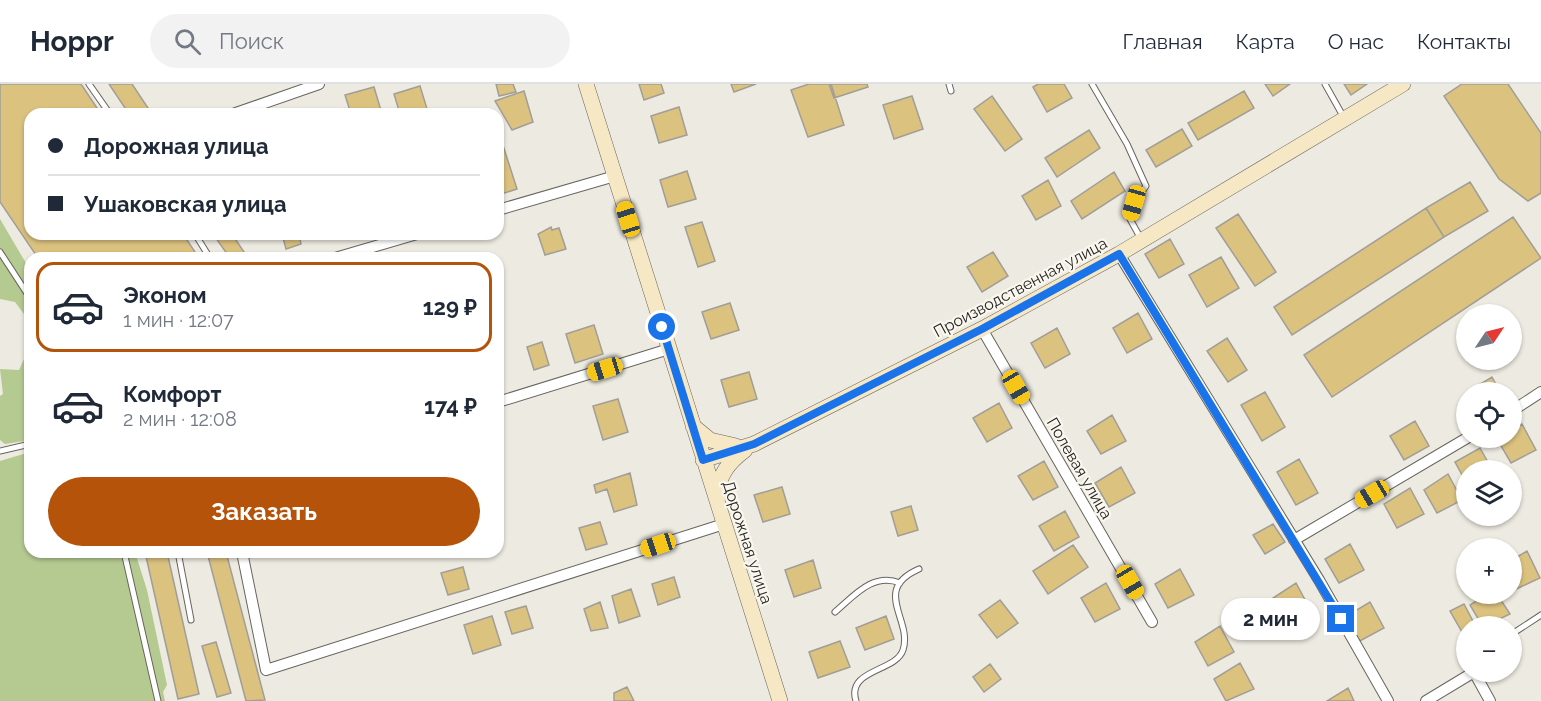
<!DOCTYPE html>
<html lang="ru">
<meta charset="utf-8">
<style>
body{margin:0;font-family:Raleway,sans-serif;background:#f2f2f3;color:#1f2937;height:100vh;display:flex;flex-direction:column;font-size:22px;white-space:nowrap}
*{box-sizing:border-box;margin:0}
p{font-size:20px;color:#747a83}
.icon{flex:none;width:33px;height:33px;fill:none;stroke:currentColor;stroke-width:2;stroke-linecap:round;stroke-linejoin:round}
.map{position:relative;flex:1;overflow:hidden}
.drawer{position:absolute;left:24px;top:168px;width:480px;height:306px;display:flex;flex-direction:column;background:#fff;border-radius:18px;box-shadow:0 2px 4px #0004}
.drawer>*{flex:none}
.hud{position:absolute;left:24px;top:24px;width:480px;height:132px;border-radius:18px;box-shadow:0 2px 4px #0004;display:grid;align-content:center;height:132px;padding:0 24px;background:#fff}
.needle{width:39px;rotate:55deg}
.buttons{position:absolute;left:1456px;top:220px;display:grid;gap:12px}
.buttons a{display:grid;place-items:center;width:66px;height:66px;border-radius:50%;background:#fff;box-shadow:0 2px 4px #0004;font-size:30px}
.end{position:absolute;width:27px;height:27px;margin:-14px;border:8px solid #1a73e8;background:#fff;box-shadow:0 0 0 3px #fff}
.from{border-radius:50%}
.bubble{position:absolute;height:42px;border-radius:21px;background:#fff;box-shadow:0 2px 4px #0004;font-size:20px;font-weight:700;line-height:42px;text-align:center}
.car{position:absolute;width:18px;height:36px;margin:-18px -9px;border-radius:8px;box-shadow:0 0 4px 2px #0007;background:linear-gradient(#f5c518 24%,#345 0 40%,#f5c518 0 76%,#345 0 86%,#f5c518 0)}
.hud b{display:flex;align-items:center;gap:21px;height:57px;font-size:22px}
.hud b+b{border-top:2px solid #e0e1e3}
.hud i{width:15px;height:15px;background:#1f2937}
ul{padding:10px 0 0;list-style:none}
li{display:flex;align-items:center;gap:18px;height:90px;margin:0 12px 9px;padding:0 12px;border:3px solid transparent;border-radius:18px}
li div{flex:1}
li b{display:block;font-size:22px}
li em{font-style:normal;font-weight:700}
li.active{border-color:#b45309}
li>.icon{width:54px;height:54px;stroke-width:1.5}
.button{display:flex;gap:12px;margin-top:auto;padding:12px 24px}
.button a{flex:1;height:69px;border-radius:36px;background:#b45309;color:#fff;font-size:24px;font-weight:700;line-height:69px;text-align:center}
header{display:flex;align-items:center;gap:36px;box-sizing:border-box;height:84px;padding:0 30px;background:#fff;border-bottom:2px solid #e0e1e3}
header strong{font-size:28px}
nav{display:flex;gap:33px;margin-inline-start:auto;font-size:21px}
.search{width:420px;height:54px;background:#f2f2f3;display:flex;align-items:center;gap:15px;box-sizing:border-box;padding:0 21px;border-radius:33px;color:#747a83;font-size:22px}
.map>svg:first-child{display:block}
.green{fill:#b5ca91}
.building{fill:#dbc27f;stroke:#a19e97;stroke-width:1.5}
.lines{fill:none;stroke-linecap:round;stroke-linejoin:round}
.lane-casing{stroke:#68655e;stroke-width:7}
.street-casing{stroke:#68655e;stroke-width:12}
.secondary-casing{stroke:#68655e;stroke-width:16}
.lane{stroke:#fff;stroke-width:5}
.street{stroke:#fff;stroke-width:10}
.secondary{stroke:#f6e8c5;stroke-width:15}
.route{stroke:#1a73e8;stroke-width:8}
.labels{text-anchor:middle;stroke-width:4.5;stroke-linejoin:round;paint-order:stroke}
.street-label{font-size:16px;fill:#252421;stroke:#faf7ef}
</style>
<header>
<strong>Hoppr</strong>
<div class="search"><svg class="icon" aria-label="search" viewBox="0 0 24 24"><circle cx="10" cy="10" r="6"/><path d="M15 15l6 6"/></svg>Поиск</div>
<nav><a>Главная</a><a>Карта</a><a>О нас</a><a>Контакты</a></nav>
</header>
<div class="map">
<svg width="1541" height="617" viewBox="0 0 1541 617">
<rect width="100%" height="100%" fill="#edeae1"/>
<path class="green" d="M0,135L30,186V238L15,218L0,215Z
M30,262V356L5,360L0,356V312L3,310L0,285L19,286Z
M30,368V468H135L147,506L167,601L163,608L165,617H0V377Z"/>
<path class="building" d="M0,0H81L101,30H30V150H183L199,174H38L0,118Z
M109,0H132L152,30H129Z
M496,0H513L516,8L499,12Z
M639,0H661L664,9L644,16Z
M731,0H756L734,8Z
M809,0H831L844,41L808,53L791,6Z
M829,0H867L868,3L834,14Z
M1038,0H1064L1072,14L1047,28L1033,3Z
M1265,0H1290L1273,12Z
M1344,0H1367L1351,11Z
M1462,0H1508L1541,49V109L1528,117L1499,95L1444,12Z
M420,2L428,28L400,30L394,10Z
M374,3L382,30H351L345,11Z
M524,7L533,38L512,46L495,17Z
M1244,7L1254,24L1198,56L1188,39Z
M912,12L923,45L894,55L883,21Z
M992,12L1022,55L1005,67L974,25Z
M679,23L687,51L659,59L651,32Z
M1182,45L1192,62L1156,83L1146,66Z
M498,46L517,105L498,111Z
M1089,46L1100,64L1057,93L1045,74Z
M687,87L696,115L668,123L660,96Z
M1114,88L1125,107L1082,135L1071,117Z
M1048,96L1061,122L1036,136L1022,112Z
M1470,98L1488,127L1444,153L1426,124Z
M1426,124L1444,153L1292,251L1274,223Z
M1238,130L1276,188L1255,202L1216,144Z
M1513,133L1541,174L1332,313L1304,271Z
M702,138L715,177L698,183L685,143Z
M551,143L552,146L559,144L566,165L545,171L538,150Z
M213,150H232L248,174H230Z
M282,150H299L301,160L286,165Z
M1170,155L1184,180L1159,194L1145,170Z
M993,168L1008,192L982,208L967,183Z
M1221,173L1239,204L1207,223L1189,191Z
M730,219L739,246L711,255L702,228Z
M1138,229L1152,255L1127,269L1113,244Z
M594,241L603,270L575,279L566,250Z
M1057,244L1070,270L1045,284L1031,259Z
M1227,254L1247,286L1228,298L1207,267Z
M542,258L549,281L534,286L527,263Z
M749,288L757,315L729,323L721,296Z
M1492,293L1501,309H1467V308Z
M1265,308L1285,343L1262,357L1241,321Z
M618,315L628,348L603,356L593,322Z
M999,319L1012,344L987,358L973,334Z
M1112,331L1126,357L1101,370L1087,347Z
M1415,337L1429,362L1404,376L1390,352Z
M1522,340L1536,366L1511,379L1497,355L1512,354V346Z
M1480,364L1493,387H1467V400L1455,378Z
M1299,375L1318,409L1296,421L1277,388Z
M1044,377L1058,403L1033,416L1018,392Z
M1121,383L1135,409L1109,423L1095,399Z
M630,389L637,421L614,428L607,405L596,409L594,401Z
M1448,390L1462,416L1437,429L1424,406Z
M782,403L790,430L763,438L754,411Z
M1410,404L1424,430L1397,444L1384,420Z
M911,422L918,446L898,452L891,428Z
M1065,427L1079,453L1054,467L1039,442Z
M600,438L607,460L586,466L579,444Z
M1273,440L1285,458L1265,470L1253,451Z
M1350,460L1364,486L1339,499L1325,475Z
M1073,461L1088,483L1048,510L1033,487Z
M1527,467L1540,494L1514,506L1512,476Z
M145,468H167L199,610L178,615Z
M207,468H226L265,616L246,617Z
M813,476L821,504L794,513L785,486Z
M463,483L469,505L448,511L441,489Z
M1180,485L1194,511L1168,524L1155,500Z
M674,493L680,513L658,521L652,500Z
M1106,499L1120,525L1095,538L1081,514Z
M1296,499L1310,525L1284,539L1270,516Z
M631,505L640,532L619,539L612,512Z
M1487,510H1497L1510,530L1483,543L1470,521Z
M1000,516L1018,539L997,554L979,531Z
M600,518L608,544L591,547L584,525Z
M1370,518L1384,544L1358,558L1345,533Z
M1464,520L1475,541L1462,548L1450,527Z
M526,522L533,544L512,550L505,528Z
M492,532L501,561L473,570L464,541Z
M886,532L894,555L865,566L856,544Z
M1220,542L1234,568L1208,582L1195,558Z
M840,557L850,583L818,594L809,568Z
M216,558L231,609L217,613L202,562Z
M1240,579L1254,605L1226,617L1214,595Z
M990,580L1001,595L984,608L973,593Z
M627,603L634,617H614V609Z
M1348,604L1354,617H1327Z"/>
<g class="lines">
<g class="lane-casing">
<path id="lane" d="M89,0L110,30
M949,0L951,7
M1092,0L1127,60L1146,102L1134,119L1130,135L1141,155
M1325,0L1343,32
M195,150L210,174
M0,168L30,214
M0,367L30,360
M124,468L158,617
M178,468L191,536
M835,528C854,512 873,488 900,499
M1512,550L1541,531
M856,617C846,585 896,588 903,566C913,536 871,506 919,485"/>
</g>
<g class="street-casing">
<path id="street" d="M233,30L319,0
M498,126L615,92
M1119,170L1319,496L1388,617
M335,174L417,150
M982,245L1152,538
M498,318L669,265
M1512,327L1541,308
M1294,456L1467,354
M242,468L266,586L724,440
M1426,617L1474,588L1490,617"/>
</g>
<g class="secondary-casing">
<path id="secondary" d="M586,0L780,617
M693,342L710,356L736,362
M703,376L754,360L982,245L1119,170L1403,0
M718,413C717,392 729,378 745,366"/>
</g>
<use href="#lane" class="lane"/>
<use href="#street" class="street"/>
<use href="#secondary" class="secondary"/>
</g>
<g class="lines">
<path class="route" d="M662,243L703,376L754,360L982,245L1119,170L1341,535"/>
</g>
<g class="labels">
<g class="street-label">
<text transform="translate(1020 203) rotate(-28)" y="6">Производственная улица</text>
<text transform="translate(1080 384) rotate(60)" y="6">Полевая улица</text>
<text transform="translate(748 458) rotate(72)" y="6">Дорожная улица</text>
</g>
</g>
</svg>
<div class="buttons">
<a><svg class="needle" viewBox="-14 -14 28 28"><path d="M0-13l5 13h-10z" fill="#e53935"/><path d="M0 13l5-13h-10z" fill="#747a83"/></svg></a>
<a><svg class="icon" aria-label="locate" viewBox="0 0 24 24"><circle cx="12" cy="12" r="6"/><path d="M12 2v4M12 18v4M2 12h4M18 12h4"/></svg></a>
<a><svg class="icon" aria-label="layers" viewBox="0 0 24 24"><path d="M12 4l9 5-9 5-9-5zM3 14l9 5 9-5"/></svg></a>
<a>+</a>
<a>−</a>
</div>
<i class="end from" style="left:662px;top:243px"></i>
<i class="end" style="left:1341px;top:535px"></i>
<div class="bubble" style="left:1221px;top:514px;width:99px">2 мин</div>
<i class="car" style="left:1134px;top:119px;rotate:196deg"></i>
<i class="car" style="left:628px;top:135px;rotate:343deg"></i>
<i class="car" style="left:605px;top:285px;rotate:253deg"></i>
<i class="car" style="left:1016px;top:303px;rotate:150deg"></i>
<i class="car" style="left:1372px;top:410px;rotate:239deg"></i>
<i class="car" style="left:658px;top:461px;rotate:252deg"></i>
<i class="car" style="left:1130px;top:498px;rotate:150deg"></i>
<div class="hud">
<b><i class="from"></i>Дорожная улица</b>
<b><i></i>Ушаковская улица</b>
</div>
<section class="drawer">
<ul>
<li class="active"><svg class="icon" aria-label="car" viewBox="0 0 24 24"><path d="M5 17H2v-5l4-1 3-4h7l3 4 3 1v5h-3M9 17h6M6 11h13"/><circle cx="7" cy="17" r="2"/><circle cx="17" cy="17" r="2"/></svg><div><b>Эконом</b><p>1 мин · 12:07</p></div><em>129 ₽</em></li>
<li><svg class="icon" aria-label="car" viewBox="0 0 24 24"><path d="M5 17H2v-5l4-1 3-4h7l3 4 3 1v5h-3M9 17h6M6 11h13"/><circle cx="7" cy="17" r="2"/><circle cx="17" cy="17" r="2"/></svg><div><b>Комфорт</b><p>2 мин · 12:08</p></div><em>174 ₽</em></li>
</ul>
<div class="button"><a>Заказать</a></div>
</section>
</div>
